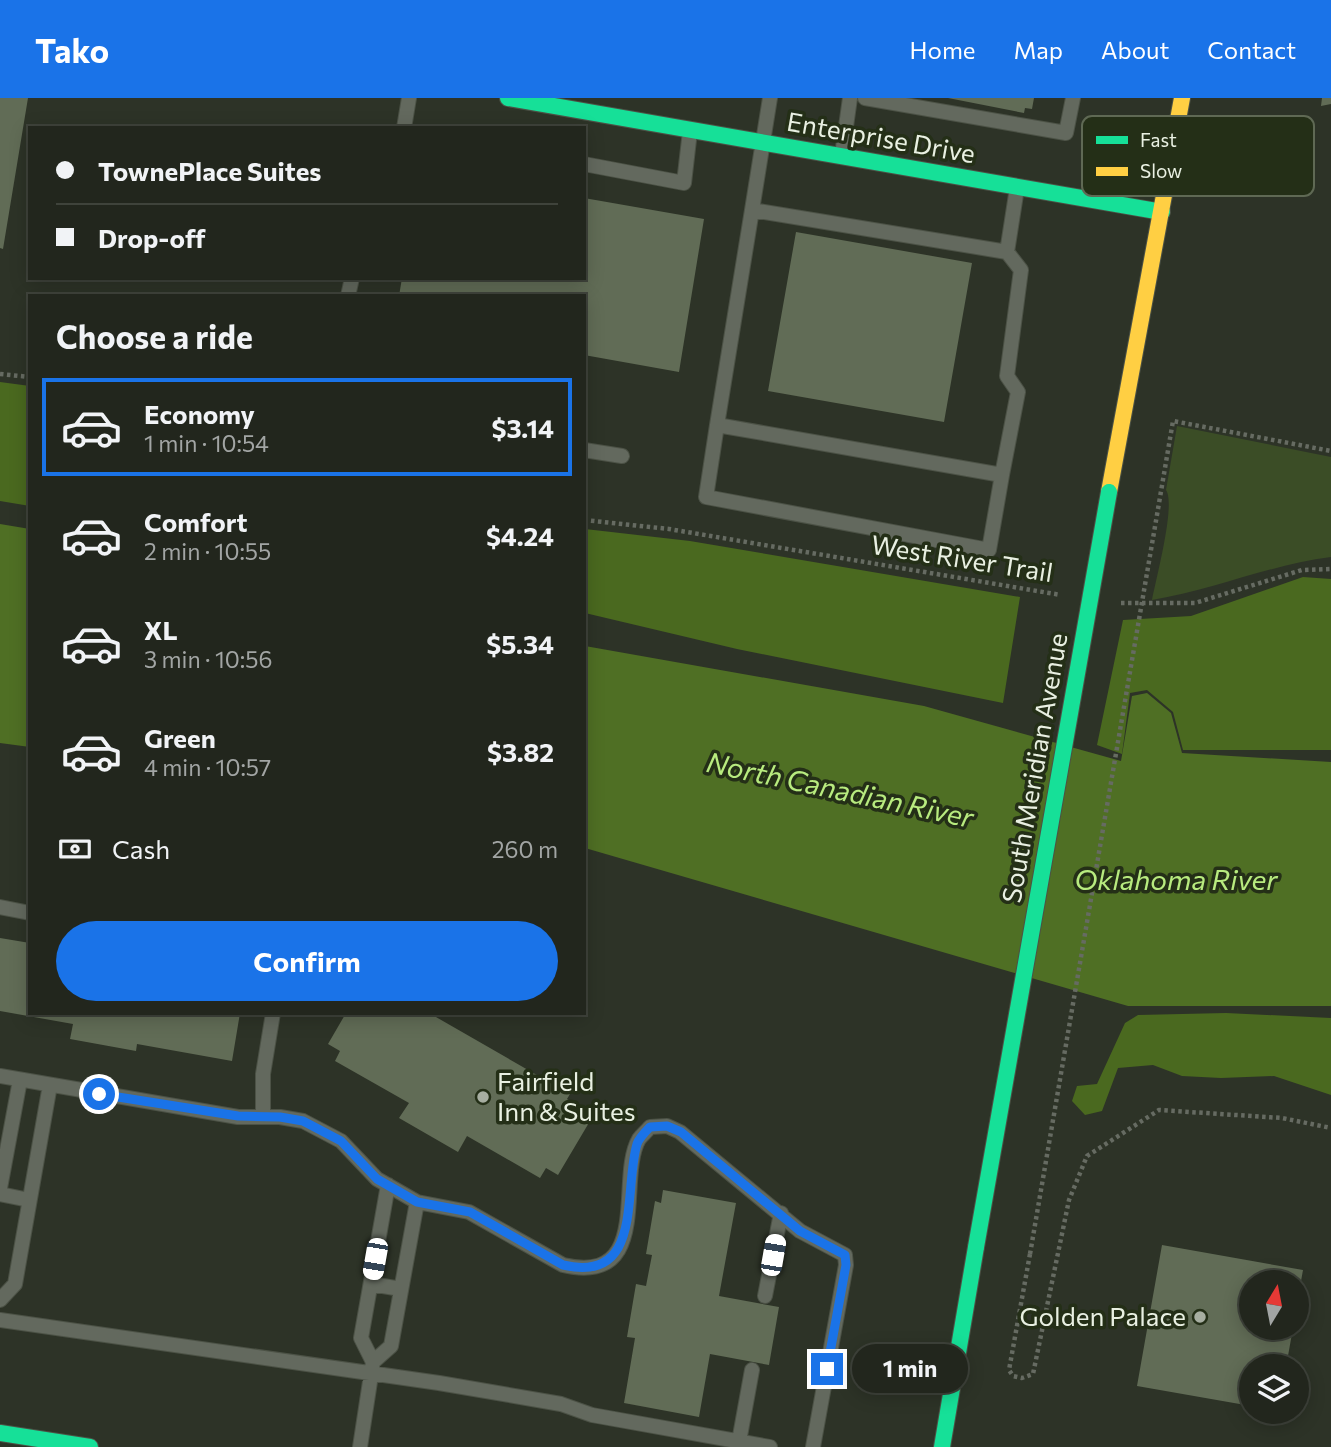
<!DOCTYPE html>
<meta charset="utf-8">
<style>
body{margin:0;font-family:Commissioner,sans-serif;background:#2a2e26;color:#f1f3f6;height:100vh;display:flex;flex-direction:column;font-size:26px;white-space:nowrap}
*{box-sizing:border-box;margin:0}
p{font-size:23px;color:#a2a5a4}
.icon{flex:none;width:38px;height:38px;fill:none;stroke:currentColor;stroke-width:2;stroke-linecap:round;stroke-linejoin:round}
.map{position:relative;flex:1;overflow:hidden}
.sheet{position:absolute;left:28px;top:196px;width:558px;height:721px;display:flex;flex-direction:column;background:#22261d;border-radius:0px;box-shadow:0 4px 18px #0003,0 0 0 2px #3f433b}
.sheet>*{flex:none}
.hud{position:absolute;left:28px;top:28px;width:558px;height:154px;border-radius:0px;box-shadow:0 4px 18px #0003,0 0 0 2px #3f433b;display:grid;align-content:center;height:154px;padding:0 28px;background:#22261d}
.needle{width:46px;rotate:10deg}
.tools{position:absolute;left:1239px;top:1172px;display:grid;gap:14px}
.tools a{display:grid;place-items:center;width:70px;height:70px;border-radius:50%;background:#22261d;box-shadow:0 4px 18px #0003,0 0 0 2px #3f433b;font-size:35px}
.end{position:absolute;width:32px;height:32px;margin:-16px;border:9px solid #1a73e8;background:#fff;box-shadow:0 0 0 4px #fff}
.from{border-radius:50%}
.bubble{position:absolute;height:49px;border-radius:24px;background:#22261d;box-shadow:0 4px 18px #0003,0 0 0 2px #3f433b;font-size:23px;font-weight:700;line-height:49px;text-align:center}
.car{position:absolute;width:21px;height:42px;margin:-21px -10px;border-radius:9px;box-shadow:0 0 5px 2px #0007;background:linear-gradient(#fff 24%,#345 0 40%,#fff 0 76%,#345 0 86%,#fff 0)}
.hud b{display:flex;align-items:center;gap:24px;height:66px;font-size:26px}
.hud b+b{border-top:2px solid #3f433b}
.hud i{width:18px;height:18px;background:#f1f3f6}
ul{padding:0;list-style:none}
li{display:flex;align-items:center;gap:21px;height:98px;margin:0 14px 10px;padding:0 14px;border:4px solid transparent;border-radius:0px}
li div{flex:1}
li b{display:block;font-size:26px}
li em{font-style:normal;font-weight:700}
li.selected{border-color:#1a73e8}
li>.icon{width:63px;height:63px;stroke-width:1.5}
h2{padding:0 28px;font-size:32px;line-height:84px}
.pay{display:flex;align-items:center;gap:18px;height:77px;padding:0 28px;font-size:26px}
.pay p{margin-inline-start:auto}
.button{display:flex;gap:14px;margin-top:auto;padding:14px 28px}
.button a{flex:1;height:80px;border-radius:42px;background:#1a73e8;color:#fff;font-size:28px;font-weight:700;line-height:80px;text-align:center}
header{display:flex;align-items:center;gap:42px;box-sizing:border-box;height:98px;padding:0 35px;background:#1a73e8;color:#fff}
header strong{font-size:33px}
nav{display:flex;gap:38px;margin-inline-start:auto;font-size:24px}
.map>svg:first-child{display:block}
.green{fill:#3b4d26}
.forest{fill:#4a691f}
.water{fill:#4f6f24}
.building{fill:#616c56}
.lines{fill:none;stroke-linecap:round;stroke-linejoin:round}
.lane-casing{stroke:#4c5246;stroke-width:16}
.fast-casing{stroke:#4c5246;stroke-width:18}
.slow-casing{stroke:#4c5246;stroke-width:18}
.path{stroke:#666b62;stroke-width:4.5;stroke-dasharray:3.5 3.5;stroke-linecap:butt}
.lane{stroke:#63695e;stroke-width:14}
.fast{stroke:#16e098;stroke-width:16}
.slow{stroke:#ffcf43;stroke-width:16}
.fast-bridge-casing{stroke:#4c5246;stroke-width:18;stroke-linecap:butt}
.path-bridge{stroke:#666b62;stroke-width:4.5;stroke-dasharray:3.5 3.5;stroke-linecap:butt}
.fast-bridge{stroke:#16e098;stroke-width:16}
.route{stroke:#1a73e8;stroke-width:9}
.poi-dot{fill:#a7aea1;stroke:#242f17;stroke-width:2.5}
.labels{text-anchor:middle;stroke-width:7;stroke-linejoin:round;paint-order:stroke}
.street-label{font-size:26px;fill:#e9f0e2;stroke:#242f17}
.poi-label{font-size:26px;fill:#e9f0e2;stroke:#242f17;text-anchor:start}
.water-label{font-size:28px;font-style:italic;fill:#b8eb7f;stroke:#242f17}
.key{fill:#242f17;stroke:#5f6954;stroke-width:2}
.key-label{font-size:19px;fill:#e9f0e2}
</style>
<header>
<strong>Tako</strong>
<nav><a>Home</a><a>Map</a><a>About</a><a>Contact</a></nav>
</header>
<div class="map">
<svg width="1331" height="1349" viewBox="0 0 1331 1349">
<rect width="100%" height="100%" fill="#2d3327"/>
<path class="green" d="M1177,328L1331,359V459C1269,467 1213,492 1152,502C1156,481 1176,406 1166,392Z"/>
<path class="forest" d="M0,284L30,288V408L0,403Z
M585,431L690,443L1020,499L1003,605L737,551L585,515Z
M1303,479L1331,481V652H1183L1173,614L1147,592L1130,595L1122,656L1097,647L1123,522L1191,518Z
M1226,915L1331,920V997L1274,978L1221,980L1182,978L1153,967L1118,970L1102,1013L1085,1017L1072,1003L1077,988L1097,986L1125,925L1138,917Z"/>
<path class="water" d="M0,426L30,431V649L0,645Z
M585,548L924,608L1121,663L1132,598L1147,595L1171,615L1182,655L1331,664V908H1128L585,750Z"/>
<path class="building" d="M0,0H28L3,151L0,150Z
M948,0H1034L1032,11L1025,10L1024,15Z
M1322,0H1331V6L1321,8Z
M584,100L704,121L679,274L584,257V198H399L402,180H584Z
M796,134L972,165L944,324L768,293Z
M0,840L30,845V915H240L232,963L137,946L136,953L70,941L73,926L0,913Z
M346,915H429L570,996L567,1001L581,1009L577,1016L590,1023L558,1077L546,1070L540,1080L467,1038L458,1054L399,1020L409,1005L335,963L340,953L328,946Z
M663,1092L736,1105L719,1198L779,1209L769,1267L710,1256L699,1319L624,1305L635,1240L627,1239L636,1186L646,1188L652,1157L646,1156L655,1103L661,1105Z
M1162,1147L1303,1172L1298,1200L1297,1185H1251V1230H1293L1286,1269H1251V1308L1137,1288Z"/>
<g class="lines">
<g class="lane-casing">
<path id="lane" d="M770,0L752,112L1007,154L1017,90
M865,0L1066,35L1073,0
M404,30L409,0
M842,57L850,0
M584,66L684,85L690,33
M752,112L717,327L1002,377L1018,294L1007,278L1021,172L1007,154
M348,198L352,180
M717,327L706,399L989,452L1002,377
M584,352L622,358
M0,809L30,815
M0,978L238,1019H280L303,1023L341,1043L377,1081L417,1104L469,1114L563,1167C654,1188 616,1080 639,1041C642,1037 647,1033 650,1029L667,1028L680,1034L800,1133L845,1157L846,1167L813,1349
M263,1019V976L273,915
M0,1090L20,982
M0,1096L29,1102
M371,1186L401,1191
M765,1198L781,1115
M0,1202L15,1186L50,987
M0,1222L439,1285L561,1306L592,1317L770,1349
M373,1264L391,1248L417,1104
M360,1349L373,1264L361,1240L388,1087
M738,1349L752,1272"/>
</g>
<g class="fast-casing">
<path id="fast" d="M508,0L1162,114
M0,1335L90,1349
M942,1349L976,1149"/>
</g>
<g class="slow-casing">
<path id="slow" d="M1109,394L1182,0"/>
</g>
<path class="path" d="M0,276L30,279
M1158,411L1173,323L1331,353
M584,422L669,431L1061,497
M1121,505H1195L1302,472L1331,471
M1030,1156L1009,1272L1013,1278L1022,1280L1033,1276L1069,1102L1087,1058L1159,1012L1282,1020L1331,1030"/>
<use href="#lane" class="lane"/>
<use href="#fast" class="fast"/>
<use href="#slow" class="slow"/>
<g class="fast-bridge-casing">
<path id="fast-bridge" d="M976,1149L1109,394"/>
</g>
<path class="path-bridge" d="M1030,1156L1158,411"/>
<use href="#fast-bridge" class="fast-bridge"/>
</g>
<g class="lines">
<path class="route" d="M99,996L238,1018L280,1019L303,1023L341,1043L377,1081L417,1104L470,1114L563,1167C644,1186 623,1093 637,1046C639,1040 645,1034 650,1029L667,1028L681,1034L800,1133L845,1157L846,1167L827,1271"/>
</g>
<g class="poi-dot">
<circle cx="483" cy="999" r="7"/>
<circle cx="1200" cy="1219" r="7"/>
</g>
<g class="labels">
<g class="street-label">
<text transform="translate(881 40) rotate(10)" y="9">Enterprise Drive</text>
<text transform="translate(962 461) rotate(9)" y="9">West River Trail</text>
<text transform="translate(1035 670) rotate(-80)" y="9">South Meridian Avenue</text>
</g>
<g class="poi-label">
<text x="497" y="993">Fairfield<tspan x="497" dy="30">Inn &amp; Suites</tspan></text>
<text x="1186" y="1228" text-anchor="end">Golden Palace</text>
</g>
<g class="water-label">
<text transform="translate(840 692) rotate(12)" y="10">North Canadian River</text>
<text x="1176" y="792">Oklahoma River</text>
</g>
</g>
<rect x="1082" y="18" width="232" height="80" rx="10" class="key"/>
<rect x="1096" y="38" width="32" height="8" fill="#16e098"/>
<rect x="1096" y="69" width="32" height="9" fill="#ffcf43"/>
<g class="key-label">
<text x="1140" y="49">Fast</text>
<text x="1140" y="80">Slow</text>
</g>
</svg>
<div class="tools">
<a><svg class="needle" viewBox="-14 -14 28 28"><path d="M0-13l5 13h-10z" fill="#e53935"/><path d="M0 13l5-13h-10z" fill="#a2a5a4"/></svg></a>
<a><svg class="icon" aria-label="layers" viewBox="0 0 24 24"><path d="M12 4l9 5-9 5-9-5zM3 14l9 5 9-5"/></svg></a>
</div>
<i class="end from" style="left:99px;top:996px"></i>
<i class="end" style="left:827px;top:1271px"></i>
<div class="bubble" style="left:852px;top:1246px;width:116px">1 min</div>
<i class="car" style="left:773px;top:1157px;rotate:10deg"></i>
<i class="car" style="left:375px;top:1161px;rotate:190deg"></i>
<div class="hud">
<b><i class="from"></i>TownePlace Suites</b>
<b><i></i>Drop-off</b>
</div>
<section class="sheet">
<h2>Choose a ride</h2>
<ul>
<li class="selected"><svg class="icon" aria-label="car" viewBox="0 0 24 24"><path d="M5 17H2v-5l4-1 3-4h7l3 4 3 1v5h-3M9 17h6M6 11h13"/><circle cx="7" cy="17" r="2"/><circle cx="17" cy="17" r="2"/></svg><div><b>Economy</b><p>1 min · 10:54</p></div><em>$3.14</em></li>
<li><svg class="icon" aria-label="car" viewBox="0 0 24 24"><path d="M5 17H2v-5l4-1 3-4h7l3 4 3 1v5h-3M9 17h6M6 11h13"/><circle cx="7" cy="17" r="2"/><circle cx="17" cy="17" r="2"/></svg><div><b>Comfort</b><p>2 min · 10:55</p></div><em>$4.24</em></li>
<li><svg class="icon" aria-label="car" viewBox="0 0 24 24"><path d="M5 17H2v-5l4-1 3-4h7l3 4 3 1v5h-3M9 17h6M6 11h13"/><circle cx="7" cy="17" r="2"/><circle cx="17" cy="17" r="2"/></svg><div><b>XL</b><p>3 min · 10:56</p></div><em>$5.34</em></li>
<li><svg class="icon" aria-label="car" viewBox="0 0 24 24"><path d="M5 17H2v-5l4-1 3-4h7l3 4 3 1v5h-3M9 17h6M6 11h13"/><circle cx="7" cy="17" r="2"/><circle cx="17" cy="17" r="2"/></svg><div><b>Green</b><p>4 min · 10:57</p></div><em>$3.82</em></li>
</ul>
<div class="pay"><svg class="icon" aria-label="cash" viewBox="0 0 24 24"><path d="M3 7h18v10H3z"/><circle cx="12" cy="12" r="2"/></svg>Cash<p>260 m</p></div>
<div class="button"><a>Confirm</a></div>
</section>
</div>
